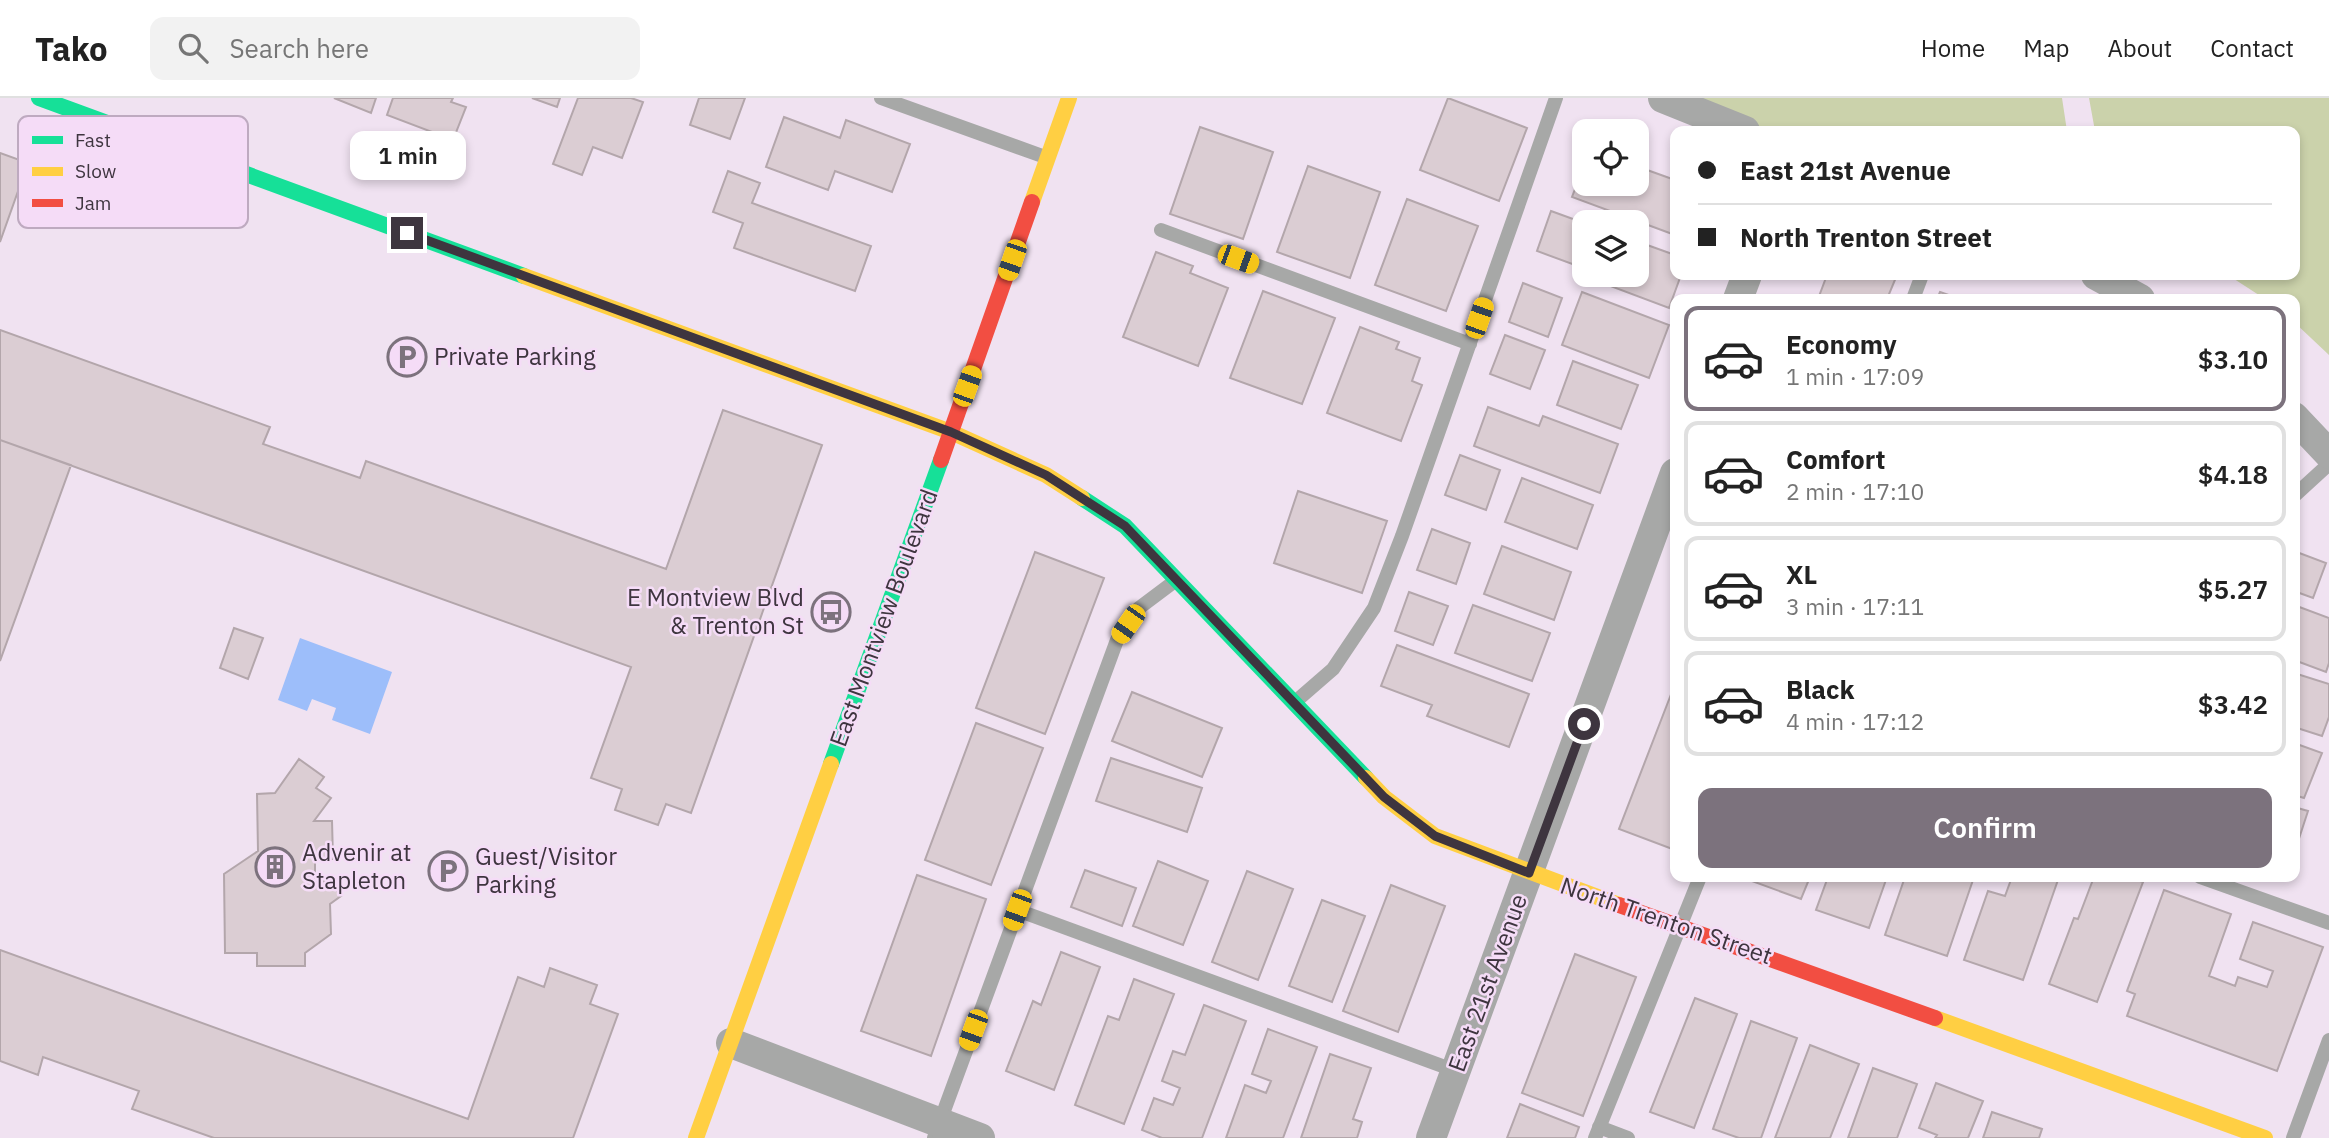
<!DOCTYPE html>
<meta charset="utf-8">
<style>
body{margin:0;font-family:"IBM Plex Sans",sans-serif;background:#f2f2f2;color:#222;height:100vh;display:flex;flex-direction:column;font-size:26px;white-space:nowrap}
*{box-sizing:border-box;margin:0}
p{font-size:23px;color:#767676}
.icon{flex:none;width:38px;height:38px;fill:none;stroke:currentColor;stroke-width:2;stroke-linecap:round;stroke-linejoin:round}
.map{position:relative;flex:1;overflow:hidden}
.drawer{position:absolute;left:1670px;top:196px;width:630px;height:588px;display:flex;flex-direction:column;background:#fff;border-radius:14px;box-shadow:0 4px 10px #0003}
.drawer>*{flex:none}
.guide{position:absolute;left:1670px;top:28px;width:630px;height:154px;border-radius:14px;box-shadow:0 4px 10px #0003;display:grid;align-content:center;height:154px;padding:0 28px;background:#fff}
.controls{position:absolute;left:1572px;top:21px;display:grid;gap:14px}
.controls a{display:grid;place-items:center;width:77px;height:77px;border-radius:14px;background:#fff;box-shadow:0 4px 10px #0003;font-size:35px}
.end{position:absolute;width:32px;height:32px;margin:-16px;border:9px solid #3e353f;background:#fff;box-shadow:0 0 0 4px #fff}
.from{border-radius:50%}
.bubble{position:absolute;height:49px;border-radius:14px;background:#fff;box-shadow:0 4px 10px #0003;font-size:23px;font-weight:600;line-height:49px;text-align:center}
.car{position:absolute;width:21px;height:42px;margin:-21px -10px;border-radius:9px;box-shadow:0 0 5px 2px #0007;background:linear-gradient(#f5c518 24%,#345 0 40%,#f5c518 0 76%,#345 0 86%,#f5c518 0)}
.guide b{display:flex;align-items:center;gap:24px;height:66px;font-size:26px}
.guide b+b{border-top:2px solid #e0e0e0}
.guide i{width:18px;height:18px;background:#222}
ul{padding:12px 0 0;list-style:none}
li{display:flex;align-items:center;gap:21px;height:105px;margin:0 14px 10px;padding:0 14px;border:4px solid #e0e0e0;border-radius:14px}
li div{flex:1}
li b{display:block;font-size:26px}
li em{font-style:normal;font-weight:600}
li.current{border-color:#7c727d}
li>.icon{width:63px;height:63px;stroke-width:1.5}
.action{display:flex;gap:14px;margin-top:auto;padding:14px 28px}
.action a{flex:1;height:80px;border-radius:14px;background:#7c727d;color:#fff;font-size:28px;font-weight:600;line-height:80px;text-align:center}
header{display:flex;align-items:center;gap:42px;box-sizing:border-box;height:98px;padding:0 35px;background:#fff;border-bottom:2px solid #e0e0e0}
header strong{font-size:33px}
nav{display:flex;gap:38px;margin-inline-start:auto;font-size:24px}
.search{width:490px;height:63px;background:#f2f2f2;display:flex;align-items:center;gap:18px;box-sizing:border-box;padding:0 24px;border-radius:14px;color:#767676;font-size:26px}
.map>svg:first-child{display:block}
.green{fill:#cbd2ab}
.water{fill:#9dbefa}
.building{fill:#dbcdd3;stroke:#b3a6ab;stroke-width:2}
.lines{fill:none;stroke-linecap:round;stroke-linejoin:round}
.lane{stroke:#a7a8a7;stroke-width:14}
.street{stroke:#a7a8a7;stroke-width:30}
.fast{stroke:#16e098;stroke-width:16}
.slow{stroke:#ffcf43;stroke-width:16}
.jam{stroke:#f24e42;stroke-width:16}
.route{stroke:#3e353f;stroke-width:9}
.labels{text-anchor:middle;stroke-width:5;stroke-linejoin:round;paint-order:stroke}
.poi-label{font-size:24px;fill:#3e353f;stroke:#f5dcf7;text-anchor:start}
.street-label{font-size:24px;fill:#3e353f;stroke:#f5dcf7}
.key{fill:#f5dcf7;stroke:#beaac0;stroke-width:2}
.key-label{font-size:19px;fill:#3e353f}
</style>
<header>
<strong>Tako</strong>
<div class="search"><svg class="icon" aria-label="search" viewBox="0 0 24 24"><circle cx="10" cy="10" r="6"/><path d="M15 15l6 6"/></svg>Search here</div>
<nav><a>Home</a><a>Map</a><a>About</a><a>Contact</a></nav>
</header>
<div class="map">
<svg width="2329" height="1040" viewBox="0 0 2329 1040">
<rect width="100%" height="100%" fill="#f0e2f1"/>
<path class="green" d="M1663,0H2062L2067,33H1745Z
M2089,0H2329V257L2294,224V201H2265L2228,177H2294V33H2095Z"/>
<path class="water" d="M300,540L392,574L370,636L332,622L336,610L312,601L307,613L278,602Z"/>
<path class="building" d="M334,0H376L371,15Z
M393,0H453L451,4L466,9L453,42L387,17Z
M532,0H560L557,9Z
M578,0H631L643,4L622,60L593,49L582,77L553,66Z
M699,0H745L730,41L690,27Z
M1448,0L1527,30L1499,103L1420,72Z
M784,19L840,40L846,22L910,46L892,94L835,73L828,92L766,69Z
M1200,29L1273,54L1243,141L1170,116Z
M0,55L28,65L0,144Z
M1308,68L1380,94L1350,180L1277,154Z
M1584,68V86H1636V68L1675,82V137L1572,99Z
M728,73L760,85L752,105L871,148L855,193L734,150L743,125L713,114Z
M1407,101L1478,128L1446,213L1375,187Z
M1551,113L1584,125V143L1575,167L1537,153Z
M1636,143L1675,157V177H1681L1669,210L1597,183L1599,177H1636Z
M1156,154L1193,168L1190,175L1228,190L1198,268L1123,239Z
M1827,177H1897L1887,201H1818Z
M1523,185L1562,200L1548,239L1509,224Z
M1263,193L1335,220L1302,306L1230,280Z
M1582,194L1669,227L1649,280L1562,247Z
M1940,194L1960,201H1937Z
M1360,229L1399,244L1396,251L1420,260L1412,283L1422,287L1401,343L1327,315Z
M0,232L270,329L263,346L360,380L366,363L666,471L723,312L822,347L691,715L666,706L658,727L615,712L622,691L591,680L631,569L0,342Z
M1505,237L1545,252L1530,291L1490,276Z
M1573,263L1638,287L1621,331L1557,307Z
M1488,309L1539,328L1543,318L1618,346L1600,395L1474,348Z
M0,342L71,367L0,563Z
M1460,357L1500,372L1486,412L1445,397Z
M1522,380L1593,407L1577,451L1505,424Z
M1298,393L1387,423L1362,495L1274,465Z
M1432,431L1470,445L1456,486L1417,472Z
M1502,448L1571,474L1554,522L1484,496Z
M2294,453L2326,465L2313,500L2294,493Z
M1035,454L1104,480L1045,636L976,610Z
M1409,494L1448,508L1433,547L1395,533Z
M1473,507L1550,535L1532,583L1455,555Z
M2294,507L2329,520V565L2326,574L2294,562Z
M234,530L263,540L248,581L220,570Z
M1397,547L1529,596L1509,649L1427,618L1432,607L1381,588Z
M2294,575L2329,586V619L2322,638L2294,629Z
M1675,586V752L1619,731Z
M1132,594L1222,630L1202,679L1112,643Z
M976,625L1043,650L991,787L925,762Z
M2294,645L2322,655L2304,700L2294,697Z
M1111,660L1202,690L1187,734L1096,703Z
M299,661L324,679L316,690L331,700L314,723H332L333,761H315V784L329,783L341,798L330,806L331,836L305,855V868H257V855H225L224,776L258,753L257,696L275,695Z
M2294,709L2308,713L2294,756Z
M1158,763L1208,783L1183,847L1133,828Z
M1085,772L1136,790L1122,828L1071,809Z
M1247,773L1293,791L1258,882L1212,864Z
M917,777L986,801L931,958L861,933Z
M1741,779H1810L1801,801Z
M1828,779H1887L1869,830L1816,812Z
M1905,779H1974L1947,858L1885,837Z
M2012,779H2059L2023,882L1964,862L1988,793L2005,798Z
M2094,779H2128L2143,784L2097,904L2049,886L2074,820L2078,821Z
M1391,787L1445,808L1398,934L1343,913Z
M2164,792L2231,816L2209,878L2235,888L2238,879L2267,889L2273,873L2240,861L2253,824L2323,849L2277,973L2127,918L2135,896L2127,893Z
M1322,802L1365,818L1332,904L1289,888Z
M0,852L468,1021L518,879L544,889L550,870L597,887L590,906L618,916L573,1040H214L132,1011L139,993L43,959L38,977L0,963Z
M1061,854L1100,869L1054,992L1006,973L1033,903L1041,907Z
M1575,856L1636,879L1583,1018L1522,995Z
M1134,881L1174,896L1124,1026L1075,1007L1108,918L1119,922Z
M1695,900L1737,916L1694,1030L1650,1014Z
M1204,907L1246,923L1202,1040H1162L1142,1032L1154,1000L1173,1007L1180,990L1162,983L1173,953L1185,957Z
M1751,923L1797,940L1761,1040H1739L1713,1031Z
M1268,931L1317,949L1283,1040H1226L1245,987L1266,995L1271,983L1252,976Z
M1810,947L1859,966L1830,1040H1775Z
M1330,956L1371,970L1353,1021L1362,1024L1357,1040H1301Z
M1873,970L1917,986L1897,1040H1848Z
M1936,985L1983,1003L1968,1040H1935L1937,1037L1919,1030Z
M1520,1006L1579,1029L1575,1040H1507Z
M1992,1014L2042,1031L2039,1040H1983Z"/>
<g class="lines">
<path class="lane" d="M881,0L1048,60
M1161,132L1470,246
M1913,201L1922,177
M2294,398L2329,366
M1295,604L1333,571L1374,510L1402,438L1556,0
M2200,779L2329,825
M1017,812L1456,973
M1599,1029L1628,1040
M934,1040L1117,542L1139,510L1175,483
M1595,1040L1700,779
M2293,1040L2329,942"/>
<path class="street" d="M1663,0L1745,33
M2096,177L2140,201
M1738,201L1747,177
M2294,319L2329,356
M731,945L980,1040
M1431,1040L1675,375"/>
<path class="fast" d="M39,0L524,178
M1082,400L1125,428L1366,680
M831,666L941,362"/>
<path class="slow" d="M1032,104L1069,0
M524,178L951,334L1046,377L1082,400
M1366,680L1384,699L1435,738L1619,807
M1935,920L2265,1040
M696,1040L831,666"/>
<path class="jam" d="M941,362L1032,104
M1619,807L1935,920"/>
</g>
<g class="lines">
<path class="route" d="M407,135L951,334L1046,377L1125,428L1384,699L1435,738L1529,775L1584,626"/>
</g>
<defs>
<g id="parking-ring" transform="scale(2.0125)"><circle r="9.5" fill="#f5dcf7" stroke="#7c727d" stroke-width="1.5"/><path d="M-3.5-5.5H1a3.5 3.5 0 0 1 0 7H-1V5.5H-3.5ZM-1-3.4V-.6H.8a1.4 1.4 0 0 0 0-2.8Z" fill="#7c727d"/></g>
<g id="bus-ring" transform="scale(2.0125)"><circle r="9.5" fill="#f5dcf7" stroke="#7c727d" stroke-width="1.5"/><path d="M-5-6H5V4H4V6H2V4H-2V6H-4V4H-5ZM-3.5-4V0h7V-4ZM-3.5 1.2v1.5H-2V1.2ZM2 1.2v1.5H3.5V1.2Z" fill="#7c727d"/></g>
<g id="building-ring" transform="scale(2.0125)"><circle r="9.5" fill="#f5dcf7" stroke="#7c727d" stroke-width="1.5"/><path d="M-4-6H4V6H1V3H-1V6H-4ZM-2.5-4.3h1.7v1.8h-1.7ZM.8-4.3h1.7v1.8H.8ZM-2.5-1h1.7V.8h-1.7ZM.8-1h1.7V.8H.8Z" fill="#7c727d"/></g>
</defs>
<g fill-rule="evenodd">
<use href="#parking-ring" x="407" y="259"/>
<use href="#bus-ring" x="831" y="514"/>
<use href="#building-ring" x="275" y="769"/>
<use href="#parking-ring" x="448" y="773"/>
</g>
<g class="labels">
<g class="poi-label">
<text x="434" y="267">Private Parking</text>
<text x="804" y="508" text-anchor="end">E Montview Blvd<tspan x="804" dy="28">&amp; Trenton St</tspan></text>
<text x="302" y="763">Advenir at<tspan x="302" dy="28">Stapleton</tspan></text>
<text x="475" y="767">Guest/Visitor<tspan x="475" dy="28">Parking</tspan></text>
</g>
<g class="street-label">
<text transform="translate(884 520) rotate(-70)" y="8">East Montview Boulevard</text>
<text transform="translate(1666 823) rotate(19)" y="8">North Trenton Street</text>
<text transform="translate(1488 885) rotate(-70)" y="8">East 21st Avenue</text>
</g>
</g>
<rect x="18" y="18" width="230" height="112" rx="10" class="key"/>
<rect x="32" y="38" width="31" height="8" fill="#16e098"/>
<rect x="32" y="69" width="31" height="9" fill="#ffcf43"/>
<rect x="32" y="101" width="31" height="8" fill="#f24e42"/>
<g class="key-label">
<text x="75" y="49">Fast</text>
<text x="75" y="80">Slow</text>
<text x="75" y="112">Jam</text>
</g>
</svg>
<div class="controls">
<a><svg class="icon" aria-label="locate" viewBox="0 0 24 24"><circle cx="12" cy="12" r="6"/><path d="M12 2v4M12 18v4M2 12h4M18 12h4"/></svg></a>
<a><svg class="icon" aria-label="layers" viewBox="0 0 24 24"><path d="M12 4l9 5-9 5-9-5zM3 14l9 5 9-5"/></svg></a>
</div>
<i class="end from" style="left:1584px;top:626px"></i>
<i class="end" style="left:407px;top:135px"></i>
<div class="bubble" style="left:350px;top:33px;width:116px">1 min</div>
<i class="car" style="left:1238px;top:161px;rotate:110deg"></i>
<i class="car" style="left:1012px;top:162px;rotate:199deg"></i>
<i class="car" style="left:1479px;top:220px;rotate:19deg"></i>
<i class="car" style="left:967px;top:288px;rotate:20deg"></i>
<i class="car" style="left:1128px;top:526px;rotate:215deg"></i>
<i class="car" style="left:1017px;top:812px;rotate:200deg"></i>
<i class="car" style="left:973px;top:932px;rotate:200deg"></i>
<div class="guide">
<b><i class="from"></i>East 21st Avenue</b>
<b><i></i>North Trenton Street</b>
</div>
<section class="drawer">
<ul>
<li class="current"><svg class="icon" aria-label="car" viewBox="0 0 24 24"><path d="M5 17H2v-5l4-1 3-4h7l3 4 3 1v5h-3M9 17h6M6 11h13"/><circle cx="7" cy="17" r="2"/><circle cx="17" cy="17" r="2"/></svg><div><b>Economy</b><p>1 min · 17:09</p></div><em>$3.10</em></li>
<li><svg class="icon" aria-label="car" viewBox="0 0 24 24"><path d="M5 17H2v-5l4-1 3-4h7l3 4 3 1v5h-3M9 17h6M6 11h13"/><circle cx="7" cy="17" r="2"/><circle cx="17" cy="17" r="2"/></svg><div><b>Comfort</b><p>2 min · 17:10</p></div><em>$4.18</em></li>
<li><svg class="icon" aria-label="car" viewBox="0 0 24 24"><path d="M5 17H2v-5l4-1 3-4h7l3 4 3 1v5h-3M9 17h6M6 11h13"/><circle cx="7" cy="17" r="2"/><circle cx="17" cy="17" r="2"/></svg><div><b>XL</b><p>3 min · 17:11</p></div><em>$5.27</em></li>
<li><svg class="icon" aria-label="car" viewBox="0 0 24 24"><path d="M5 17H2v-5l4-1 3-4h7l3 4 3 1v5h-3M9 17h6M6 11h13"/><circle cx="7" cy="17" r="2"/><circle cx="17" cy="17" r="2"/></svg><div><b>Black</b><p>4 min · 17:12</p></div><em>$3.42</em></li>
</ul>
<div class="action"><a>Confirm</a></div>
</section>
</div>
